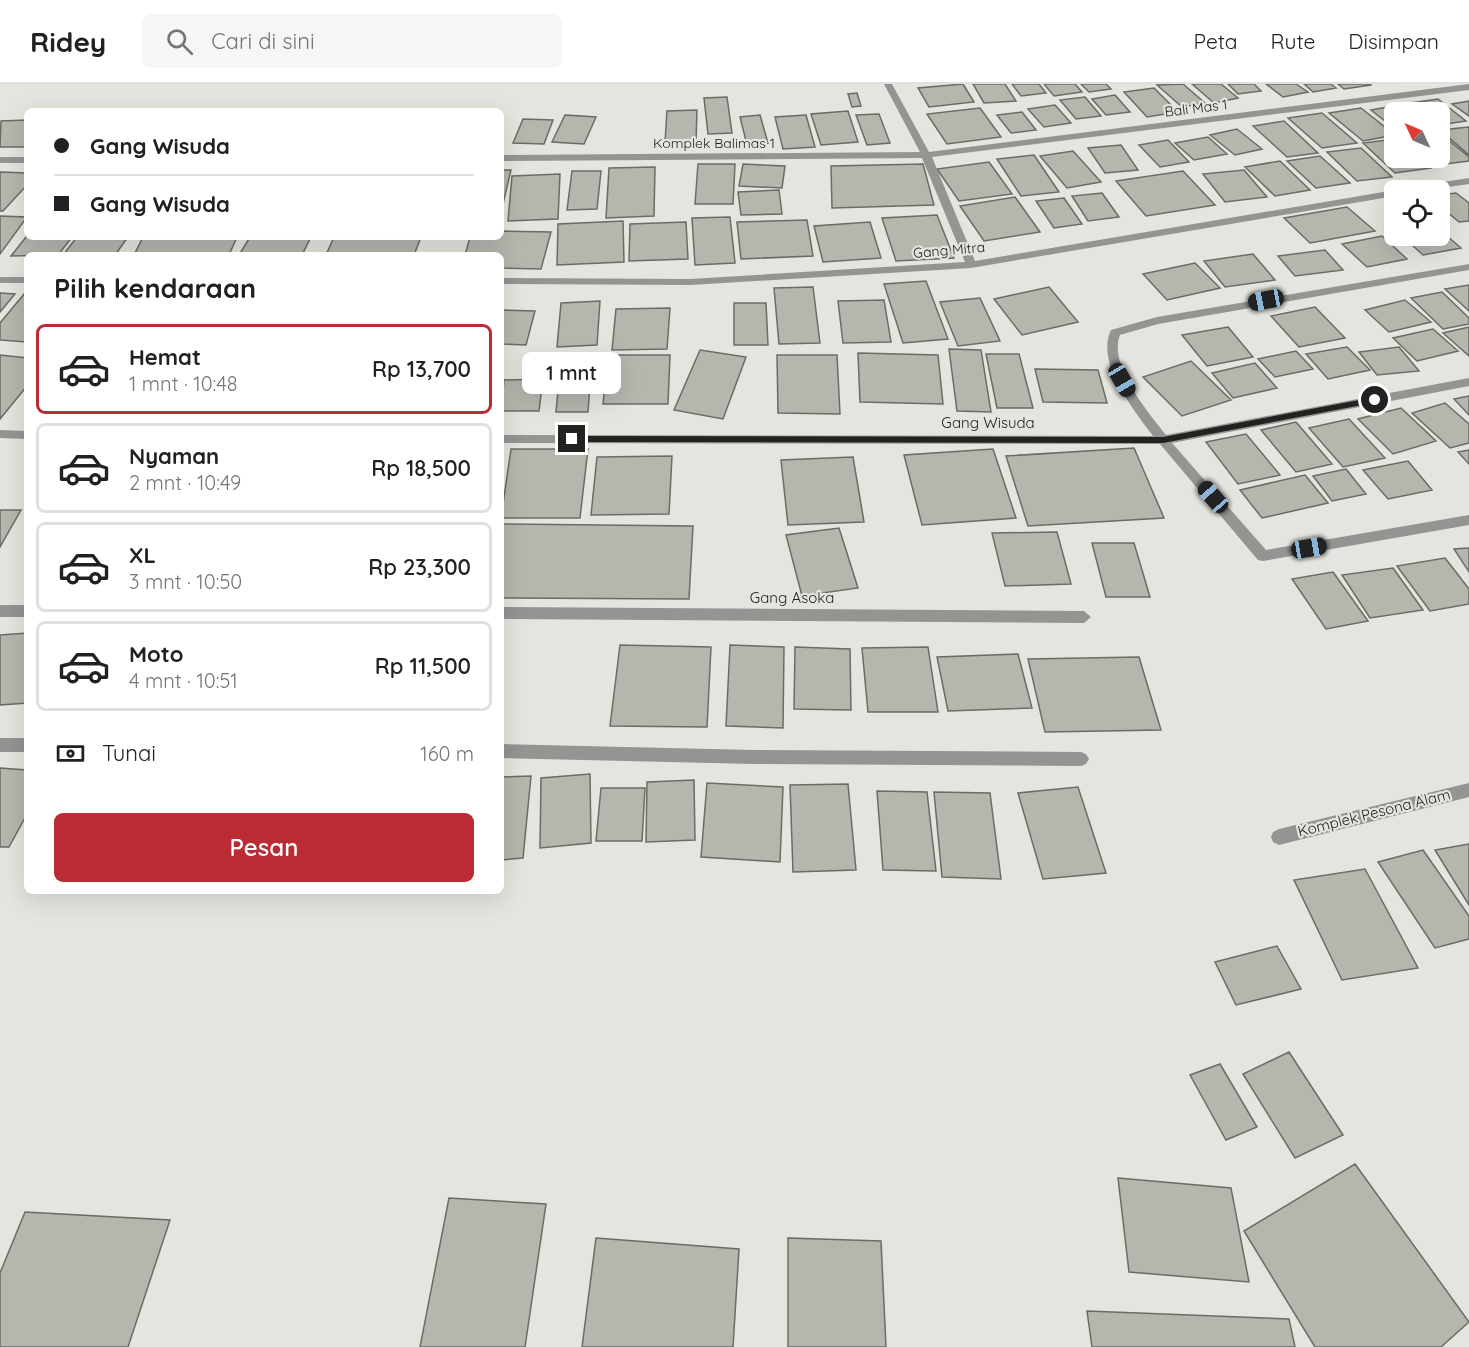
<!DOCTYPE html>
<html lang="id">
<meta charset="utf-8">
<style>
body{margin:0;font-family:Quicksand,sans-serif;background:#f6f6f6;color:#202124;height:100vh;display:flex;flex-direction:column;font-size:22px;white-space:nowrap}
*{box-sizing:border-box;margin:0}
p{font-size:20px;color:#757577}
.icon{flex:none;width:33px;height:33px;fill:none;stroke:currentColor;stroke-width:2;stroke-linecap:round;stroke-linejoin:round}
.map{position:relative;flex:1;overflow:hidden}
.details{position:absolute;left:24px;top:168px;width:480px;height:642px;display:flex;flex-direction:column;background:#fff;border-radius:9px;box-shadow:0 6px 24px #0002}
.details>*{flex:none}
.guide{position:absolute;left:24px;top:24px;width:480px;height:132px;border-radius:9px;box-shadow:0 6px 24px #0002;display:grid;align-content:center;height:132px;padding:0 30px;background:#fff}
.needle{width:39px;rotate:314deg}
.tools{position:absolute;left:1384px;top:18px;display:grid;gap:12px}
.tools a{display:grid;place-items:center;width:66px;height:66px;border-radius:9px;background:#fff;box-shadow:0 6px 24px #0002;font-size:30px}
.end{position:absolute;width:27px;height:27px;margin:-14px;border:8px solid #222220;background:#fff;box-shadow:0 0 0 3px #fff}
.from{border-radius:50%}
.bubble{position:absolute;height:42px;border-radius:9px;background:#fff;box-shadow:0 6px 24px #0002;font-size:20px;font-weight:600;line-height:42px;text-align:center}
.car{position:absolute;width:18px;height:36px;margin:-18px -9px;border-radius:8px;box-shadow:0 0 4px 2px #0007;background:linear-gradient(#222 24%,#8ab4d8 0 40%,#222 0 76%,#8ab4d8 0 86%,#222 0)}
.guide b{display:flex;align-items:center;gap:21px;height:57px;font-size:22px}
.guide b+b{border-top:2px solid #e0e0e0}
.guide i{width:15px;height:15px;background:#202124}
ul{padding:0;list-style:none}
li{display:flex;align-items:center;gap:18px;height:90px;margin:0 12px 9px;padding:0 18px;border:3px solid #e0e0e0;border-radius:9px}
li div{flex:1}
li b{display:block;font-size:22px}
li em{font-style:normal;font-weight:600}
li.on{border-color:#bb2b33}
li>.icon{width:54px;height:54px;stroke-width:1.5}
h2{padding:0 30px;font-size:27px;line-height:72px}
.pay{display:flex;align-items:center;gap:15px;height:66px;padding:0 30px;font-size:22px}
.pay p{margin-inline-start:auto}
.cta{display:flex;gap:12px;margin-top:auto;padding:12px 30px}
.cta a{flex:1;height:69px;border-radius:9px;background:#bb2b33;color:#fff;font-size:24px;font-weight:600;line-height:69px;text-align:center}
header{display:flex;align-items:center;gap:36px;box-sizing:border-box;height:84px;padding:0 30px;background:#fff;border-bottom:2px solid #e0e0e0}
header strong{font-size:28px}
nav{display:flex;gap:33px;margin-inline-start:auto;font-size:21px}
.search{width:420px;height:54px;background:#f6f6f6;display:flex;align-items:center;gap:15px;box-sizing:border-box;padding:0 21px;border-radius:9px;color:#757577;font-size:22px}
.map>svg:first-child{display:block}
.building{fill:#b6b5ae;stroke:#6c6b65;stroke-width:1.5}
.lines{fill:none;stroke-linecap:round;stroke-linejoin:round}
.minor{fill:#939593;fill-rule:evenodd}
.route{fill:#222220}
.labels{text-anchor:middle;stroke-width:4.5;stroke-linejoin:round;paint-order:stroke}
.far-street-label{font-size:14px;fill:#222220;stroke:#e4e5de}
.street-label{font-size:15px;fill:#222220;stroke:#e4e5de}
</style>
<header>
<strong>Ridey</strong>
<div class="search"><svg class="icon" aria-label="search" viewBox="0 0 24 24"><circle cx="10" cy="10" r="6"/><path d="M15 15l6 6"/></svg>Cari di sini</div>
<nav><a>Peta</a><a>Rute</a><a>Disimpan</a></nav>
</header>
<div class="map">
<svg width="1469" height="1263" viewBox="0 0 1469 1263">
<rect width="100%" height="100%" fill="#e4e5de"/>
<path class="building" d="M963,0L974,18L929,23L918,4Z
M973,0H1005L1016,17L984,19Z
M1012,0H1039L1046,9L1021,12Z
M1044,0H1075L1082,8L1054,12Z
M1081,0H1106L1111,5L1089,8Z
M1183,0L1205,19L1182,23L1157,1Z
M1192,0H1221L1238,14L1214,19Z
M1228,0H1254L1261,7L1238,10Z
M1266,0H1296L1308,8L1283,13Z
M1304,0H1331L1336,4L1313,8Z
M1338,0H1371V1L1344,5Z
M1154,4L1178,28L1147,33L1124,8Z
M857,9L861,22L852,23L848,10Z
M1115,11L1130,28L1106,31L1092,15Z
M727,13L732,49L708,50L704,14Z
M1085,13L1101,32L1076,35L1060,16Z
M1438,15L1466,37L1440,41V28H1422L1410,19Z
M1469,17V32L1452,20Z
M1405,20L1416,28H1395V45L1371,26Z
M1055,21L1071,39L1044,43L1028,25Z
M980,24L1001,53L947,60L927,30Z
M1361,24L1395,51L1363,57L1329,29Z
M697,26L696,58H665L667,27Z
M848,27L858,58L821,61L811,30Z
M1022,28L1036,46L1011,49L997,31Z
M1322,29L1357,59L1322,64L1288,34Z
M879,30L890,59L867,61L856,31Z
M565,31L596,33L584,60L552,58Z
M760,31L768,59L747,61L740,33Z
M806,31L815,63L783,65L775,33Z
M523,35L553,36L544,60L513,59Z
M27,36V63H0L1,37Z
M1284,37L1318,69L1287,73L1253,42Z
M1469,43V71L1440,46Z
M1237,45L1262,65L1235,71L1210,51Z
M1440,49L1469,73V77L1437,81L1429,74H1440Z
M1208,53L1227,70L1194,76L1175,59Z
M1395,55V74H1419L1431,84L1395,89L1363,59Z
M1168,56L1189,78L1160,83L1139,61Z
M1121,61L1138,86L1105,89L1088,64Z
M1361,64L1392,93L1357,97L1327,68Z
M1073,67L1101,98L1067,104L1040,72Z
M1034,71L1059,108L1021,112L997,75Z
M1320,72L1350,99L1316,104L1287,77Z
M1280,77L1310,106L1275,112L1245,83Z
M989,78L1012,110L959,117L937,85Z
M698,80H735L733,120H695Z
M743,80L785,82L782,104L739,102Z
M923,80L934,121L832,124L831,82Z
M655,83L654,132L606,134L609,84Z
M501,86H511L502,124L501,125Z
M1244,86L1267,113L1225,118L1203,90Z
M572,87H601L597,125L567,126Z
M1183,87L1215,121L1146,132L1116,97Z
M0,88L27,89V101L3,127H0Z
M560,90L558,135L508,137L512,92Z
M779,106L782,130L741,131L738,108Z
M1102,109L1119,133L1088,137L1072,112Z
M1456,109L1469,119V137L1459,138L1440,122V111Z
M1015,113L1040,148L984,157L960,122Z
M1064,114L1082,140L1054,144L1036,117Z
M1347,123L1375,147L1310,159L1284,134Z
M937,131L954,174L896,177L882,134Z
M0,132L27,133L0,170Z
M730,133L735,179L695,181L692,134Z
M807,136L813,172L741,175L737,138Z
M623,137L624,178L557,181L558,140Z
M686,138L688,175L629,177L630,140Z
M870,138L881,174L823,178L814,142Z
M1440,146L1461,164L1423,171L1402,152H1440Z
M501,147L551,148L541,185L501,184V171H465L470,153H501Z
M27,152V153H72L58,171L11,172Z
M1382,152L1407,175L1367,183L1342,160Z
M77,153H128L115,171H63Z
M143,153H237L229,171H134Z
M250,153H311L302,171H239Z
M334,153H421L414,171H326Z
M1325,166L1343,186L1295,192L1278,172Z
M1253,170L1275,196L1225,203L1204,177Z
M1195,179L1220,204L1167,216L1143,190Z
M926,197L948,255L903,259L884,200Z
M1469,201V227L1445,205Z
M813,203L820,259L779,260L774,204Z
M1049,203L1078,238L1022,251L994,215Z
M1442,208L1469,234V240L1443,245L1411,214Z
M0,209L15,210L0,228Z
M25,209L27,210V258L0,256V239Z
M980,214L1000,257L958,262L940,218Z
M884,216L891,258L843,259L838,217Z
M1405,216L1431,238L1389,248L1365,226Z
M600,217L597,261L557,263L561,219Z
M734,219H766L768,261H734Z
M1315,223L1345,254L1299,263L1271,232Z
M670,224L667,265L612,266L616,225Z
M501,226L535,227L526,261L501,260Z
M1228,243L1253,273L1207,282L1182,251Z
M1469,243V272L1443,249Z
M1433,245L1458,267L1417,277L1393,254Z
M1347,263L1370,286L1328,295L1306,270Z
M1399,263L1419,287L1377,291L1359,268Z
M949,265L981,266L991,328L957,327Z
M700,266L746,273L723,335L674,326Z
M1296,267L1313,285L1275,293L1258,275Z
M858,269L938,271L943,320L860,318Z
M986,270H1019L1033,324H997Z
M0,271L27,274V302L0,335Z
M608,271H670L668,320H603Z
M777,271H837L840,330L778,329Z
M592,274L588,328H556L561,275Z
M1191,277L1231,316L1182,332L1143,293Z
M1255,279L1277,304L1233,314L1212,289Z
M1035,285L1098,286L1107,319L1043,318Z
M543,295L539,327H501L504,296Z
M1469,312V331L1454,315Z
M1445,319L1469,340V359L1450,364L1412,329Z
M1401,324L1436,357L1393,370L1358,335Z
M1349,335L1385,374L1343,383L1309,344Z
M1296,338L1332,380L1296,388L1261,346Z
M1246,350L1280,391L1238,400L1206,358Z
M1134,364L1164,434L1028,442L1006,372Z
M511,365H588L580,434H501Z
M993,365L1016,434L922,441L904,371Z
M1469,366V380L1458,368Z
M672,372L669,430L591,431L597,373Z
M853,373L864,438L788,441L781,376Z
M1408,377L1432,406L1388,415L1363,386Z
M1346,385L1366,410L1332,417L1313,392Z
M1305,391L1328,419L1262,434L1240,406Z
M0,426H21L0,463Z
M501,440L693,442L689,515L501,514Z
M839,444L858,504L802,512L786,451Z
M1057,448L1071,500L1005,502L992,449Z
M1092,459H1134L1150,513H1106Z
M1469,464V488L1454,465Z
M1445,474L1469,505V520L1430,527L1397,482Z
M1393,484L1423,526L1370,534L1342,491Z
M1333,488L1368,537L1326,545L1292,495Z
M27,549V619L0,621V551Z
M620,561L711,563L707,643L610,642Z
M730,561L784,563L783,644L726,642Z
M795,563L850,565L851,626L794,625Z
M928,563L938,628H868L862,564Z
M1018,570L1032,624L948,627L937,573Z
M1139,573L1161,646L1045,648L1028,575Z
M0,684L27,686V730L9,763H0Z
M590,690L591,759L540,764L541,694Z
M531,692L523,774L501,776V693Z
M694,696L695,756L646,758L647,698Z
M707,699L783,703L780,778L701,773Z
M848,700L856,786L793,788L790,701Z
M1078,703L1106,789L1043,795L1018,709Z
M601,704H645L642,757H596Z
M877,707L927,708L936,787L883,786Z
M934,708L990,709L1001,795L942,793Z
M1469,760V821L1435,766Z
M1423,766L1469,832V855L1435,864L1378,778Z
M1365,785L1418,884L1342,896L1294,796Z
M1277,862L1301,905L1236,921L1215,878Z
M1289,968L1343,1051L1295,1074L1243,990Z
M1220,980L1257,1043L1226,1056L1190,991Z
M1355,1080L1469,1238L1441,1263H1315L1244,1147Z
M1118,1094L1231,1104L1249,1198L1129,1188Z
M449,1114L546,1120L525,1263H420Z
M25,1128L170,1136L128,1263H0V1189Z
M596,1154L739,1165L733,1263H582Z
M788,1154L881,1157L886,1263H788Z
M1087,1227L1289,1235L1295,1263H1092Z"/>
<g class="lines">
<path class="minor" d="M884,0H892L929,68L1469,0V6L932,73L975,177L1395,106V112L971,184L690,201L501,200V194L690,195L965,178L922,74L501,77V71L920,68Z
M0,73H27V79H0Z
M1469,94V100L1427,106H1407L1412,103Z
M1469,180V186L1158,240L1120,251C1108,281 1148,328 1166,351L1469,294V302L1172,359L1266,466L1469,431V441L1263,477L1258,476L1160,360L501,359V351L1153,352C1134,326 1095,279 1111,246L1157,233Z
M0,193H27V199H0Z
M0,346L27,347V355L0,354Z
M0,521H27V533H0Z
M501,523L1084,527L1091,533L1084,539L501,535Z
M0,654H27V668H0Z
M501,660L754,666L1081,668L1086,670L1089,675L1086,680L1081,682L754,680L501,674Z
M1469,699V713L1279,761L1273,758L1271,753L1273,748L1279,745Z"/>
</g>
<path class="route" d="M1375,313L1378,318L1163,359L572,358L568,355L572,352L1163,353Z"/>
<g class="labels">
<g class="far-street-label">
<text transform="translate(1196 24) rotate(-7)" y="5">Bali Mas 1</text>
<text x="714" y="64">Komplek Balimas 1</text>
<text transform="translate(949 166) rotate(-5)" y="5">Gang Mitra</text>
</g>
<g class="street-label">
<text x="988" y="344">Gang Wisuda</text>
<text x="792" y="519">Gang Asoka</text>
<text transform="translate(1374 729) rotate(-14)" y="5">Komplek Pesona Alam</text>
</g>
</g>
</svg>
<div class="tools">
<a><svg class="needle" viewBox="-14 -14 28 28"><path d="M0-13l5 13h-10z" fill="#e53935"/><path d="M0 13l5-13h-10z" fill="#757577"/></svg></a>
<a><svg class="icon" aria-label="locate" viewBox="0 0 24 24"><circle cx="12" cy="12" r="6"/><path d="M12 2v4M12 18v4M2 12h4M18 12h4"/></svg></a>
</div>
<i class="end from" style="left:1375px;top:316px"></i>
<i class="end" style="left:572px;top:355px"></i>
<div class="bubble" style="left:522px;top:268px;width:99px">1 mnt</div>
<i class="car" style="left:1266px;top:216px;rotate:259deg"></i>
<i class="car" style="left:1122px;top:296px;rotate:150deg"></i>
<i class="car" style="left:1213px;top:413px;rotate:319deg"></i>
<i class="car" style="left:1309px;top:464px;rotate:80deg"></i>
<div class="guide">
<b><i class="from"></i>Gang Wisuda</b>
<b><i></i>Gang Wisuda</b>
</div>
<section class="details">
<h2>Pilih kendaraan</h2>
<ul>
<li class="on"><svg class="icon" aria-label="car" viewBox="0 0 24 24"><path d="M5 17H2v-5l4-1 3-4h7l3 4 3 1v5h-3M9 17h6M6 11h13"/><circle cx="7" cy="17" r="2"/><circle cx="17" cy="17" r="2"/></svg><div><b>Hemat</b><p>1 mnt · 10:48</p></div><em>Rp 13,700</em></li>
<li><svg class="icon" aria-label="car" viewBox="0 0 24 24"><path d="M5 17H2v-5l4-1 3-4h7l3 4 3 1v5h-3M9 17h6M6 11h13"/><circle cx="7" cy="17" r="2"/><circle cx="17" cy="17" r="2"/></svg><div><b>Nyaman</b><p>2 mnt · 10:49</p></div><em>Rp 18,500</em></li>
<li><svg class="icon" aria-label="car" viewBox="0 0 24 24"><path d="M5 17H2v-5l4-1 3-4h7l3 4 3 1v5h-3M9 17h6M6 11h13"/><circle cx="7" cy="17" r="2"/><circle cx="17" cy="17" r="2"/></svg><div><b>XL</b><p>3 mnt · 10:50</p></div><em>Rp 23,300</em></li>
<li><svg class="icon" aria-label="car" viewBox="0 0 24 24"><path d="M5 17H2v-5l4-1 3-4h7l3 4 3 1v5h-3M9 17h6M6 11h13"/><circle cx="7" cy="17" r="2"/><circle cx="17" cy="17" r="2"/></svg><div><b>Moto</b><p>4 mnt · 10:51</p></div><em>Rp 11,500</em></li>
</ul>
<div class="pay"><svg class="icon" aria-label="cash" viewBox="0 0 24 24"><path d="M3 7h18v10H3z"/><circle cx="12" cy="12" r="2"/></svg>Tunai<p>160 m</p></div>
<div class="cta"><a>Pesan</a></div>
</section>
</div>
